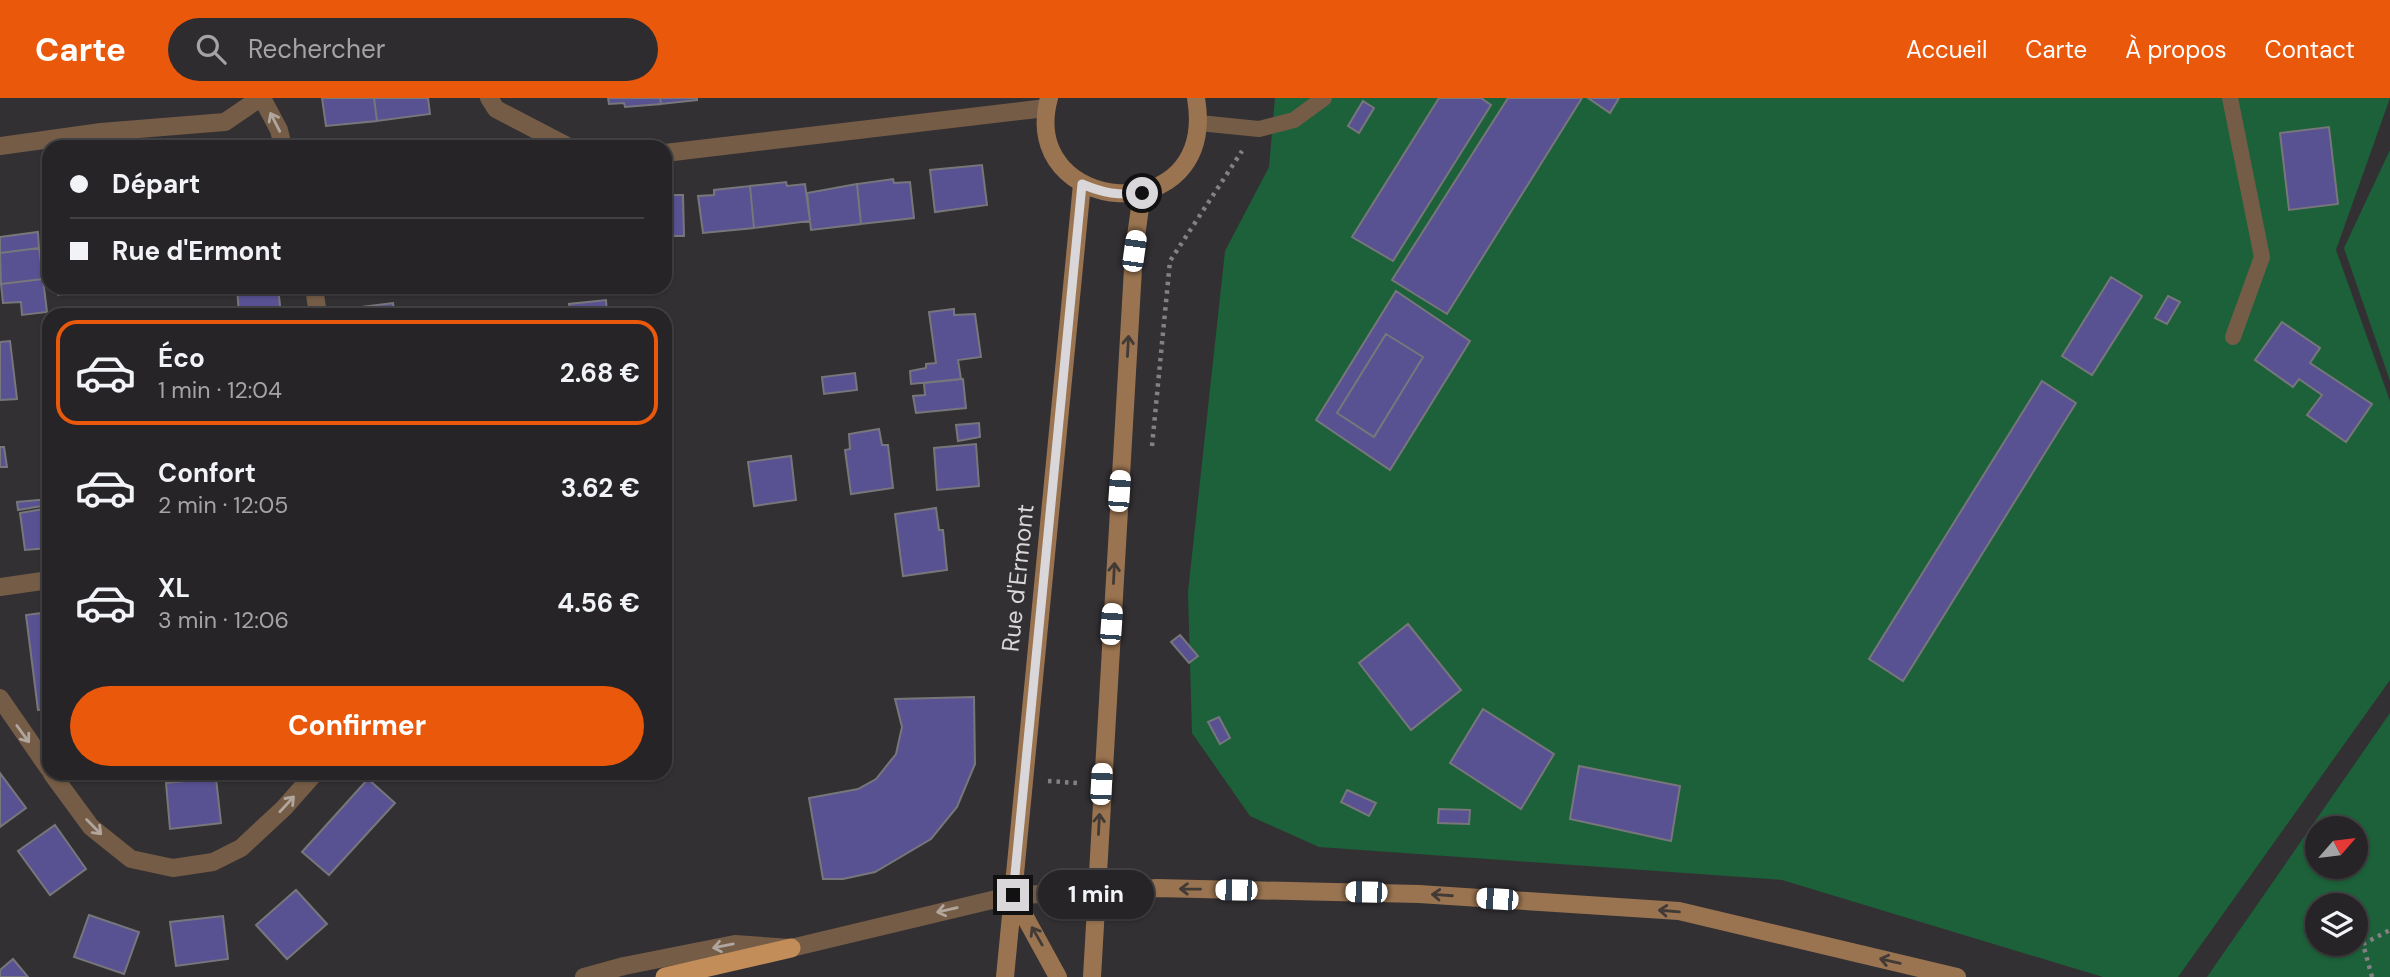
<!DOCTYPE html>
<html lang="fr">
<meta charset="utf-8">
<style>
body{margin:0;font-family:"DM Sans",sans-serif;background:#2e2c2e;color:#f1f3f6;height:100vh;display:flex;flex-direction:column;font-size:26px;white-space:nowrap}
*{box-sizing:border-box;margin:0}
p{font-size:23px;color:#a4a4a7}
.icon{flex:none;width:38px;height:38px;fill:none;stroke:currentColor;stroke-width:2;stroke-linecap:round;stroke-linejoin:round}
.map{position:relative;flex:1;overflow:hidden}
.side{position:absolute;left:42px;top:210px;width:630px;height:472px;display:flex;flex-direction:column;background:#262426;border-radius:21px;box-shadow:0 2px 5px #0004,0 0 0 2px #424143}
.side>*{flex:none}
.banner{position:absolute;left:42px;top:42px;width:630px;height:154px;border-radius:21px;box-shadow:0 2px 5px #0004,0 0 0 2px #424143;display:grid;align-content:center;height:154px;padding:0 28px;background:#262426}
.needle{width:46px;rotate:62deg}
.tools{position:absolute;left:2305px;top:718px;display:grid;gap:14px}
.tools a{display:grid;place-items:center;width:63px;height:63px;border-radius:50%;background:#262426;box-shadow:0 2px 5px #0004,0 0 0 2px #424143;font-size:35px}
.end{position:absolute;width:32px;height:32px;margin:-16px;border:9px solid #d9d7d9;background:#111;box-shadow:0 0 0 4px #111}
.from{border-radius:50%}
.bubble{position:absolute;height:49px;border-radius:24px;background:#262426;box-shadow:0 2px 5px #0004,0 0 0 2px #424143;font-size:23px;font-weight:700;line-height:49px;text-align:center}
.car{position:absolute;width:21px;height:42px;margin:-21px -10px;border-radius:9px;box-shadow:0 0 5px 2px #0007;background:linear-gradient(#fff 24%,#345 0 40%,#fff 0 76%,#345 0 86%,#fff 0)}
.banner b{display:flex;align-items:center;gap:24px;height:66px;font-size:26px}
.banner b+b{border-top:2px solid #424143}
.banner i{width:18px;height:18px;background:#f1f3f6}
ul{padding:12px 0 0;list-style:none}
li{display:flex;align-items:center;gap:21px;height:105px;margin:0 14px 10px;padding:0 14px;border:4px solid transparent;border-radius:21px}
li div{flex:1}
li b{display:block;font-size:26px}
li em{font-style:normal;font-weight:700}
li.selected{border-color:#ea580c}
li>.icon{width:63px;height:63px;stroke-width:1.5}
.button{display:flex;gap:14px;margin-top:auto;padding:14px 28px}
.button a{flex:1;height:80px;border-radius:42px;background:#ea580c;color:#fff;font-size:28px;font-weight:700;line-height:80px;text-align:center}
header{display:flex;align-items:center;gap:42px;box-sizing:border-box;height:98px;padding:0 35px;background:#ea580c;color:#fff}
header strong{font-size:33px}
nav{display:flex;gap:38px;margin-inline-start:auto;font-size:24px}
.search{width:490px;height:63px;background:#2e2c2e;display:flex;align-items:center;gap:18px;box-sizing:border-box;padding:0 24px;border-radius:38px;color:#a4a4a7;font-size:26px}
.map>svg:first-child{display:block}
.garden{fill:#1c6139;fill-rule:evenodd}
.building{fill:#585192;stroke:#77777b;stroke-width:2}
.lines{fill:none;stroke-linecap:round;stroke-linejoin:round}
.path{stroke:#838183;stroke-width:4.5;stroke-dasharray:3.5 5;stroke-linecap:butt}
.service{stroke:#755c46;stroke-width:16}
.minor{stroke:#755c46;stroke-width:18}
.tertiary{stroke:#755c46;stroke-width:18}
.secondary{stroke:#9a7450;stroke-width:18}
.trunk{stroke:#c38d5a;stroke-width:19}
.oneway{stroke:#b1a69e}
.oneway2{stroke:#423a37}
.route{stroke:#d9d7d9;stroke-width:9}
.labels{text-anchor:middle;stroke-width:5;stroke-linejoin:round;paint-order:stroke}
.street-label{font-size:24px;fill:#d9d7d9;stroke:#333033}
</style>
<header>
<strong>Carte</strong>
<div class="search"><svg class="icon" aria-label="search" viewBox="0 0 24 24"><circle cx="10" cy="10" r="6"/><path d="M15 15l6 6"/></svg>Rechercher</div>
<nav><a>Accueil</a><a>Carte</a><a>À propos</a><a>Contact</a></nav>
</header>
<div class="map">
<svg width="2390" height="879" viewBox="0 0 2390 879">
<rect width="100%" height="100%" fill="#333033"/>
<path class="garden" d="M1275,0H2390L2336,152L2390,303V582L2178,879H2103L1782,782L1319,749L1250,718L1192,635L1188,494L1225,153L1269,69Z
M2390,52V283L2344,150Z
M2390,615V879H2207ZM2317,730H2356V768H2317ZM2317,807H2356V845H2317Z"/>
<path class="building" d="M322,0H374L377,23L326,28Z
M374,0H428L430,16L377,23Z
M608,0H660L661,6L625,9L624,5L609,6Z
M660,0H697V2L661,6Z
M1439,0H1481L1491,7L1393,163L1352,139Z
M1508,0H1582L1447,216L1392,182Z
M1588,0H1619L1610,15Z
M1363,3L1374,10L1359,35L1348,28Z
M2329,29L2338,106L2289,112L2280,35Z
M982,67L987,107L935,114L930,72Z
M893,81L894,85L910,84L914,120L861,126L857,86Z
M786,84L787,88L805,86L810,123L754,130L750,88Z
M857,86L861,126L811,132L807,95Z
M750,88L754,130L703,135L698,98L714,97V92Z
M665,97H683L684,138H665Z
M38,134L39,150L0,155V139Z
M39,150L43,181L1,186L0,155Z
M2111,179L2142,198L2092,277L2062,258Z
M43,181L47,214L22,217L21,204L3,205L1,186Z
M57,189H108V190L58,197Z
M237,189H278L281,217H239Z
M1396,193L1470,243L1390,372L1316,322Z
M2168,198L2180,204L2167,226L2155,220Z
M606,202L607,217H571L569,206Z
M393,205L395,217H353L352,210Z
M543,209L544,217H480Z
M954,211V217L975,216L981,259L958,262L961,281L911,286L910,273L926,270V266L936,265L929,214Z
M2282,224L2320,250L2310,265L2372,306L2346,344L2307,317L2322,297L2299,281L2293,289L2255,262Z
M1386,236L1423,259L1374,339L1337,315Z
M10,243L17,301L0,302V244Z
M855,275L857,292L824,296L822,279Z
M963,281L966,310L916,315L913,298L925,297L924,285Z
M2042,283L2076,305L1903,583L1869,561Z
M979,325L980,339L958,343L956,327Z
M879,331L882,347H888L893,390L851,396L845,352L850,351L849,336Z
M976,346L979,388L937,392L934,350Z
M0,349H4L7,369H0Z
M791,358L796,402L754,408L748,364Z
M665,374L673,429L665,430Z
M49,401V407L18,412L17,404Z
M49,410V450L25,452L20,415Z
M936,410L939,432H943L947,472L903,478L895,416Z
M49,514V611L38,612L26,517Z
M1408,526L1461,592L1411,632L1359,565Z
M1180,537L1198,558L1189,565L1171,544Z
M974,599L975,666L957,709L931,741L875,774L843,781H823L809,700L858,691L876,681L896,656L902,629L895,601Z
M1483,611L1554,656L1521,711L1450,665Z
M1219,619L1230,640L1220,646L1208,624Z
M1579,668L1680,688L1671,743L1570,721Z
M0,675L26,710L0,729Z
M216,680L221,725L170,731L166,685Z
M368,681L395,705L329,777L302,754Z
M1347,692L1376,705L1369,718L1341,704Z
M1439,711L1470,712L1469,726L1438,725Z
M55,727L86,771L50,797L18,753Z
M296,792L327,826L287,861L256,827Z
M89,817L139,834L124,876L74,859Z
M223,818L228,861L176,868L170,824Z
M13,861L28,879H0V872Z"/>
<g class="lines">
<path class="path" d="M1152,348L1170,163L1242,53
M1048,683L1077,685
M2372,879L2363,846L2390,832"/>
<path class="service" d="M2230,0L2262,159L2233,239
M1199,25L1259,31L1294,22L1324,0"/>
<path class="minor" d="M262,0L279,32L283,49
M489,0L496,11L569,49
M0,48L101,34L225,24L260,0
M665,55L1046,10
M314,189L318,217
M0,489L49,482
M0,600L49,671
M52,676L91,729L131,761L173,770L213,764L241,750L284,710L314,676"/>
<path class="tertiary" d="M584,879L624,868L735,846L791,850L1013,797L1096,794"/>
<path class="secondary" d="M1049,0C1017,118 1219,136 1196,0
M1096,794L1157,790L1419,796L1679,813L1957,879
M1013,797L1058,879
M1005,879L1082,86
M1092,879L1134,153L1142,95"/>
<path class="trunk" d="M665,879L791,850"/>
</g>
<defs><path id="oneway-shaft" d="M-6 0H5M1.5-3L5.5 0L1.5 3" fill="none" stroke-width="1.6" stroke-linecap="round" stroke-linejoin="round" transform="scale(1.75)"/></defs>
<g class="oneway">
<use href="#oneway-shaft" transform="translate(275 24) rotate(-117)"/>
<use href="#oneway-shaft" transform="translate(23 636) rotate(54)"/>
<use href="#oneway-shaft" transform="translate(287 706) rotate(-47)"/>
<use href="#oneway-shaft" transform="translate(94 729) rotate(45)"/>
<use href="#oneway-shaft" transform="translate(947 812) rotate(167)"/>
<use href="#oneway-shaft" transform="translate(723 848) rotate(169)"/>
</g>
<g class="oneway2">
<use href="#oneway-shaft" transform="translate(1128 248) rotate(-87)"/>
<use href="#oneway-shaft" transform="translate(1114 475) rotate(-87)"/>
<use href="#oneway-shaft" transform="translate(1099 726) rotate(-87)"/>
<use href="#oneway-shaft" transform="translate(1190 791) rotate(-179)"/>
<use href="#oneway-shaft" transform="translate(1442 797) rotate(-176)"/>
<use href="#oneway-shaft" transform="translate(1669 813) rotate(-175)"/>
<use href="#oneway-shaft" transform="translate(1037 838) rotate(-120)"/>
<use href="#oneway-shaft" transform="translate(1890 863) rotate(-167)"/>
</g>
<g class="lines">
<path class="route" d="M1013,797L1082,86C1103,95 1119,98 1142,95"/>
</g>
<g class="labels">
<g class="street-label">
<text transform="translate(1018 480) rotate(-84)" y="8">Rue d'Ermont</text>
</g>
</g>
</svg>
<div class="tools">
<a><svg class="needle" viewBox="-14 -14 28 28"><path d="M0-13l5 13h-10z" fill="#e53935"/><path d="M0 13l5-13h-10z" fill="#a4a4a7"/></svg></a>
<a><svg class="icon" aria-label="layers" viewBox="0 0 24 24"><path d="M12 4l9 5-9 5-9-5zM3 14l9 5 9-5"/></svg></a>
</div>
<i class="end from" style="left:1142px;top:95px"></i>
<i class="end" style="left:1013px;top:797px"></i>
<div class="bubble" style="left:1038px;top:772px;width:116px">1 min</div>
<i class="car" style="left:1134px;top:153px;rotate:8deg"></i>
<i class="car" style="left:1119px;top:393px;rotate:4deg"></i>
<i class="car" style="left:1111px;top:526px;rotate:4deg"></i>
<i class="car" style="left:1101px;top:686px;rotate:3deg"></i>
<i class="car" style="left:1236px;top:792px;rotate:271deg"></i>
<i class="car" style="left:1366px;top:794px;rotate:271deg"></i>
<i class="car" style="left:1497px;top:801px;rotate:274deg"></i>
<div class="banner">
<b><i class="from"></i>Départ</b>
<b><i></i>Rue d'Ermont</b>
</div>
<section class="side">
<ul>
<li class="selected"><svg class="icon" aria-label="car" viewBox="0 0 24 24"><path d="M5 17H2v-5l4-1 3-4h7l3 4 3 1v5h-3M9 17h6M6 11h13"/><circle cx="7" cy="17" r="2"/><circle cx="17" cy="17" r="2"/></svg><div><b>Éco</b><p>1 min · 12:04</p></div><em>2.68 €</em></li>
<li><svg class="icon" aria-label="car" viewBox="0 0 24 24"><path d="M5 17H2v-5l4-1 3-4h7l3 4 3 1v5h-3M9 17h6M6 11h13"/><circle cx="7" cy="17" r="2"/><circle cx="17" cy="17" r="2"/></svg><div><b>Confort</b><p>2 min · 12:05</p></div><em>3.62 €</em></li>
<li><svg class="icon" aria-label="car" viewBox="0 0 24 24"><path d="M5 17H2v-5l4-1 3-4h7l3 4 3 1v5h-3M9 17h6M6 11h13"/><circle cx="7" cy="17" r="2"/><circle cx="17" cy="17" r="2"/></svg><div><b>XL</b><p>3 min · 12:06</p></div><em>4.56 €</em></li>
</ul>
<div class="button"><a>Confirmer</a></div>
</section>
</div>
